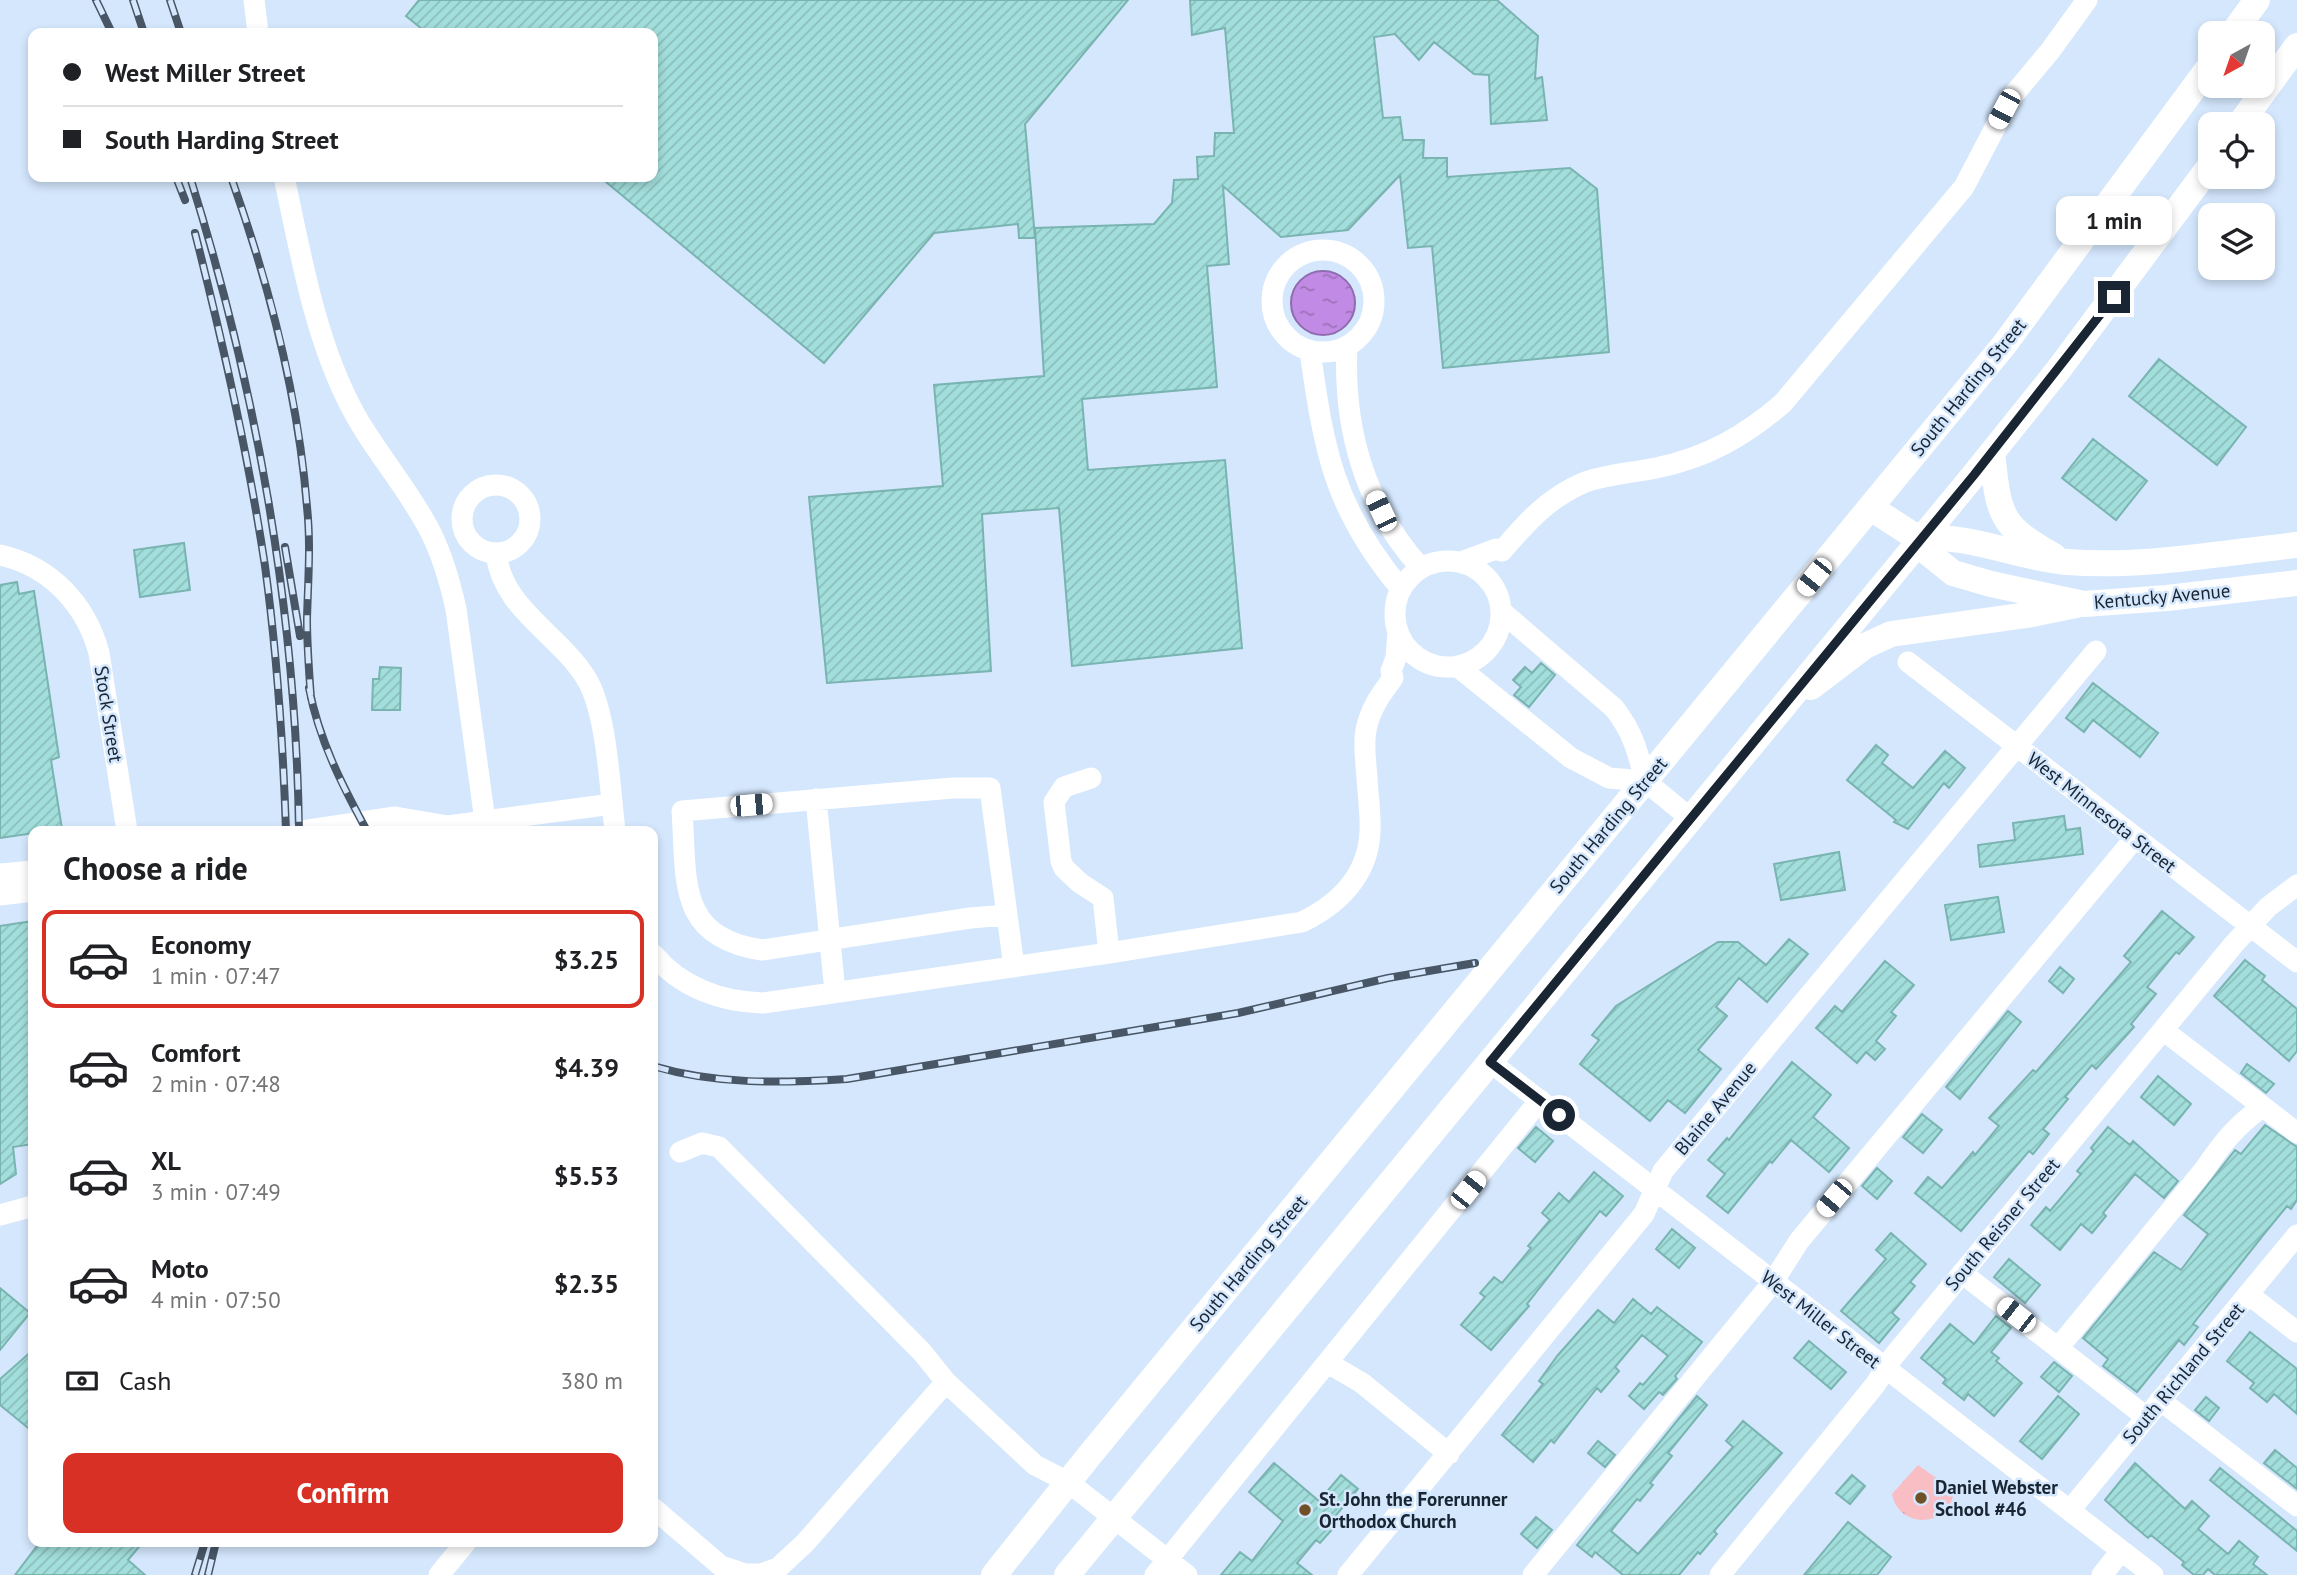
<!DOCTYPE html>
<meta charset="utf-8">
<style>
body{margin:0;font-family:"PT Sans",sans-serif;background:#f6f6f6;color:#202124;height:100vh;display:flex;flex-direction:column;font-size:26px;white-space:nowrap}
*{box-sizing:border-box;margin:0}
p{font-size:23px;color:#757577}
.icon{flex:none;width:38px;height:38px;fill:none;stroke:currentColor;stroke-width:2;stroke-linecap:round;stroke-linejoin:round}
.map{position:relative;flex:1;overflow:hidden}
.drawer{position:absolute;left:28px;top:826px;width:630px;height:721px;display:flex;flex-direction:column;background:#fff;border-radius:14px;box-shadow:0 4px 10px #0003}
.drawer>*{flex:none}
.hud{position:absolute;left:28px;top:28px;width:630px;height:154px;border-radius:14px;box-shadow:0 4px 10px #0003;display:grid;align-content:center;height:154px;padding:0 35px;background:#fff}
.needle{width:46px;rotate:220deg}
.tools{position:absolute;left:2198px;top:21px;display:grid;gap:14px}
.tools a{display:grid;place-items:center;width:77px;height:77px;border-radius:14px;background:#fff;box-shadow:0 4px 10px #0003;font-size:35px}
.end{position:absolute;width:32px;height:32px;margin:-16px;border:9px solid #192533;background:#fff;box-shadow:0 0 0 4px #fff}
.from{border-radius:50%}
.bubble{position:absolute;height:49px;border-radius:14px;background:#fff;box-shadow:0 4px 10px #0003;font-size:23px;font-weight:600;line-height:49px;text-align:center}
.car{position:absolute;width:21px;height:42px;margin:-21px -10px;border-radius:9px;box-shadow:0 0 5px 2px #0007;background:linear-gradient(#fff 24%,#345 0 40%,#fff 0 76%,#345 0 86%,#fff 0)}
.hud b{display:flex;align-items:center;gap:24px;height:66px;font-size:26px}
.hud b+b{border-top:2px solid #e0e0e0}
.hud i{width:18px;height:18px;background:#202124}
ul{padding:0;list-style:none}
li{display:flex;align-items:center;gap:21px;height:98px;margin:0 14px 10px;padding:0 21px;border:4px solid transparent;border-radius:14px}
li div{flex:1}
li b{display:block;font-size:26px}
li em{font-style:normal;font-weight:600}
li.selected{border-color:#d93025}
li>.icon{width:63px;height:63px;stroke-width:1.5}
h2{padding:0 35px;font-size:32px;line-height:84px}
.pay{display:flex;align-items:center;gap:18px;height:77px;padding:0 35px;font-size:26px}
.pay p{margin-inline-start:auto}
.button{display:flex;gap:14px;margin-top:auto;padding:14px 35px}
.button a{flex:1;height:80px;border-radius:14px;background:#d93025;color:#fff;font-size:28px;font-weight:600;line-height:80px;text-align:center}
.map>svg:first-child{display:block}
.park{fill:url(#park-tufts)}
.water{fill:url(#water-ripples);stroke:#8f6caf;stroke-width:2}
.building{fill:url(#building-hatch);stroke:#79b4b1;stroke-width:2}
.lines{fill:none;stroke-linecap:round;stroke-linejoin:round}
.minor{stroke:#fff;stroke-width:21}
.major{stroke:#fff;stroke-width:26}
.rail-casing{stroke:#485666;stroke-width:8}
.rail{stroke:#d4e7fd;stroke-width:5;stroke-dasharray:16;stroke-linecap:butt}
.route{stroke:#192533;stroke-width:9}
.poi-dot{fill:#705026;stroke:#d4e7fd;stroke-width:2.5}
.labels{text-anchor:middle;stroke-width:5;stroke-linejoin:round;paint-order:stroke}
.street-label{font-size:19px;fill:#192533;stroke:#d4e7fd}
.poi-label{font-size:19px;font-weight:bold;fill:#192533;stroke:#d4e7fd;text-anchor:start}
</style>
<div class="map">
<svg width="2297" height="1575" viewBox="0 0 2297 1575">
<defs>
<pattern id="park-tufts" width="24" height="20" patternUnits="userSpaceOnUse" patternTransform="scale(1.75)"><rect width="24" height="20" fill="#f9bdc4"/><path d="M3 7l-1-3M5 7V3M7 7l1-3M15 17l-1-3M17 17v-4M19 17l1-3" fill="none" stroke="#d5a2a9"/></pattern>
<pattern id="water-ripples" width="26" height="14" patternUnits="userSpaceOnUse" patternTransform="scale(1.75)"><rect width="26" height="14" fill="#c18ae4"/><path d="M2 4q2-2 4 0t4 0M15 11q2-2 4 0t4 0" fill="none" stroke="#9c71b9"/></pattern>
<pattern id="building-hatch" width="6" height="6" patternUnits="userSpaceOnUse" patternTransform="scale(1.75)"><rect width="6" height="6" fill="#a2dedb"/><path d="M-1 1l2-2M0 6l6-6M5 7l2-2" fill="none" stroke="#8bbebc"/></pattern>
</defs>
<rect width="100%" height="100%" fill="#d4e7fd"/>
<path class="park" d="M1918,1465L1939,1480L1953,1497C1943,1529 1898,1527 1892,1494Z"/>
<path class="water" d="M1291 303a32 32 0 1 1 64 0a32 32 0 1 1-64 0Z"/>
<path class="building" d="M419,0H1128L1025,124L1035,238H1019L1018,224L934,233L824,363L600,177H653V33H427L406,16Z
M1190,0H1497L1538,36L1535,79L1542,77L1547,120L1491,124L1489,75L1474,74L1434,42L1419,60L1395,34L1374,37L1383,118L1400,117L1403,140H1424L1423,158H1447V177L1570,168L1597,189L1609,352L1443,368L1432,246L1408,248L1400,175L1348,230L1281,237L1223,186L1229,264L1207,266L1217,387L1082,399L1088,470L1225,460L1242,648L1072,666L1059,508L982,514L991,671L827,683L809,497L943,486L934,385L1044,376L1035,228L1154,224L1172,203L1174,180L1198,179L1197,157L1214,156L1215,133H1234L1225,28L1192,35Z
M2159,359L2246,427L2217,465L2129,396Z
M2093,439L2147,481L2116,520L2062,478Z
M184,543L190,590L140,597L134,550Z
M17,582L19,594L34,591L59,757L51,760L62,829L0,838V585Z
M1541,663L1555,675L1529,707L1514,695L1521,687L1513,680L1525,667L1532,673Z
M380,667L401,668L400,710H372L373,679H379Z
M2093,683L2158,733L2140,757L2093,720L2084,732L2066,718Z
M1876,745L1888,755L1882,763L1913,788L1945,751L1965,768L1949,788L1944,783L1908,829L1894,822L1896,820L1847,780Z
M2064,816L2066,830L2080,828L2083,854L1980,867L1978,845L2015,840L2013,823Z
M1839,852L1845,890L1781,900L1774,864Z
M1998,897L2004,932L1951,940L1945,905Z
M2162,911L2194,937L2179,954L2176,952L2147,987L2156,994L2131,1024L2134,1027L2096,1069L2092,1065L2065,1097L2068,1099L2043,1129L2049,1134L2033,1154L2029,1151L1961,1231L1915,1193L1928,1177L1942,1188L1973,1152L1975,1155L1999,1126L1989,1118L2033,1070L2036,1072L2131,962L2124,956Z
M33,921V1144L13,1147L16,1174L0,1184V926Z
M1789,939L1808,954L1767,1002L1739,978L1716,1007L1727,1016L1698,1050L1721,1069L1685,1113L1668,1100L1650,1121L1580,1064L1599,1040L1592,1035L1616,1006L1718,942H1738L1766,965Z
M2245,960L2265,976L2262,980L2297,1009V1051L2289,1061L2214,996Z
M1885,961L1914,985L1891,1012L1896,1016L1876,1041L1885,1049L1875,1060L1866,1052L1857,1063L1816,1028L1835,1006L1842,1012Z
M2060,967L2074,979L2063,993L2049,981Z
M2008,1011L2021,1022L1960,1099L1946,1087Z
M1792,1062L1831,1095L1813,1117L1849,1148L1829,1172L1791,1140L1772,1163L1770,1161L1728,1213L1707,1196L1725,1174L1708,1160L1727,1138L1729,1140Z
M2247,1064L2274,1084L2266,1093L2241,1073Z
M2158,1076L2191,1104L2174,1125L2141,1097Z
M1922,1114L1942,1130L1923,1153L1903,1137Z
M2265,1125L2297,1147V1200L2291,1209L2287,1206L2264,1234L2193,1324L2198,1327L2184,1345L2179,1340L2137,1392L2103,1366L2108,1359L2083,1338L2154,1252L2181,1270L2208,1234L2184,1215L2235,1150L2241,1154Z
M1536,1127L1553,1141L1535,1162L1518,1148Z
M2108,1127L2130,1145L2133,1141L2178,1181L2164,1198L2135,1174L2103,1213L2106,1216L2092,1233L2081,1224L2060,1250L2031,1225L2046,1207L2050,1211L2081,1174L2077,1171L2094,1151L2091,1148Z
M1877,1168L1892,1181L1877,1199L1862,1186Z
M1594,1172L1623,1196L1606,1216L1600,1211L1527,1304L1529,1306L1491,1350L1461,1325L1485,1297L1480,1293L1494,1277L1502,1283L1531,1248L1528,1246L1550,1220L1542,1213L1559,1193L1569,1202Z
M1672,1229L1695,1248L1679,1268L1656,1249Z
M1891,1233L1926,1264L1910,1282L1915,1286L1892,1313L1899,1319L1879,1343L1841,1311L1886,1259L1876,1250Z
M2009,1259L2040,1285L2025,1303L1994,1277Z
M0,1288L30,1313L0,1350Z
M1633,1299L1651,1314L1657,1307L1702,1342L1675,1376L1677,1379L1663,1395L1659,1392L1644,1409L1629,1396L1640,1383L1643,1385L1668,1356L1642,1335L1615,1367L1619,1371L1601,1392L1597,1388L1554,1443L1551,1440L1533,1462L1502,1435L1543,1384L1539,1381L1558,1355L1598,1310L1614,1323Z
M1996,1316L2011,1328L1991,1352L1999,1358L1996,1361L2022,1383L1994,1416L1968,1394L1964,1400L1943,1383L1946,1379L1921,1358L1950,1324L1974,1344Z
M2250,1332L2297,1369V1414L2274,1394L2267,1402L2250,1388L2254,1383L2227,1361Z
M1809,1341L1846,1372L1831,1389L1794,1358Z
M33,1350V1432L0,1405V1379Z
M2054,1362L2072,1376L2059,1392L2041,1377Z
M1697,1396L1707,1405L1668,1453L1672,1456L1650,1483L1653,1485L1640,1501L1637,1499L1611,1531L1638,1554L1733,1447L1726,1441L1743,1421L1782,1453L1714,1531L1717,1534L1700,1554L1698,1552L1679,1575H1623L1595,1552L1592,1557L1577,1545Z
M2058,1396L2079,1414L2042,1459L2020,1441Z
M2206,1397L2219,1408L2209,1421L2195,1410Z
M1598,1441L1615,1455L1605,1467L1588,1453Z
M2275,1450L2297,1468V1489L2264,1463Z
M1274,1463L1319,1501L1341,1475L1358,1489L1332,1520L1337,1524L1320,1543L1316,1540L1297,1563L1312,1575H1221L1240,1552L1252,1561L1283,1521L1249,1492Z
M2135,1463L2185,1509L2192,1501L2209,1516L2198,1529L2228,1554L2239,1541L2258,1557L2253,1564L2267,1575H2215L2208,1569L2203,1575H2194L2182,1565L2184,1562L2151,1535L2148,1538L2129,1522L2105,1500Z
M2220,1468L2297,1531V1551L2210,1480Z
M1852,1475L1865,1486L1850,1504L1836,1493Z
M1536,1517L1552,1530L1537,1548L1521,1534Z
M1848,1522L1891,1557L1877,1575H1804Z
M40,1542H143L128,1560L145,1575H15Z"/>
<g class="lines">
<path class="minor" d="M254,0L258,33
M284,177C300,250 313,329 346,397C369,446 407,485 431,533C443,557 450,582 456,609L485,821
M1272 301a51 51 0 1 1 102 0a51 51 0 1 1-102 0Z
M1347,347C1343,428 1365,507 1421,568
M1310,351C1324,451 1334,509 1401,589
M462 519a34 34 0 1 1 68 0a34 34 0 1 1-68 0Z
M496,553C502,609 559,634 586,678C607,711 610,790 615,831
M0,555C50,566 86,604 99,653L127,831
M1395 614a53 53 0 1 1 106 0a53 53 0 1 1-106 0Z
M1461,562L1496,549L1502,551C1526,523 1548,498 1583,483C1606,474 1632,473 1656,468C1706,458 1745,436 1783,403L1964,187L2010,99L2050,51L2087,0
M1501,611L1614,708C1633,732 1638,752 1645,781
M1908,662L2297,962
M1457,666L1571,758L1609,778L1645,781L1690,818
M1091,778L1064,787L1054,802L1061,861L1064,868L1080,883L1103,898L1109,953
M816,799L835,992
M302,831L395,817L448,826
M436,831L448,826L612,804
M0,874L33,871
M0,895L33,891
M1007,915L970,918L762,950C676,937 687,880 682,811L953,788H990L1014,967
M653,954C680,987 721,1002 763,1003L1109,953L1302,922C1339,904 1368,875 1370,832C1371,815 1368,796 1367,778C1366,762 1363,746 1366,730C1370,709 1381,694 1393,678L1391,671L1396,658L1398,632
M2163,1030L2297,1133
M1490,1062L2153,1575
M680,1152L702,1143L719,1147L922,1352L946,1382
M0,1215L33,1206
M1962,1273L2146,1417
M2248,1294L2297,1332
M2058,1348L2204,1170C2223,1142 2235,1127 2262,1107
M1328,1363L1362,1383L1449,1454
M2160,1400L2297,1506
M653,1508L721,1566L745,1574H761L778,1568L805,1543L946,1382L1035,1465L1068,1482L1187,1575
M2070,1510L2297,1235
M439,1575L466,1542
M1155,1575L1540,1100
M1348,1575L1644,1214L1663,1171L2096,651
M1533,1575L1773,1282L1799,1241L2135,838
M1720,1575L1875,1385L1893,1357L2234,944L2268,907L2297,885
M2102,1575L2121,1551"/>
<path class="major" d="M2233,33L2257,0
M2240,124L2297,46
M1992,453C1999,514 1998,525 2054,556
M1871,508L1919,539L1927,552L1953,573L1991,584L2084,604L2167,598L2297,583
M1919,539C1969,533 2017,558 2067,562C2144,568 2220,553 2297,545
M1811,687L1865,646L1891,634L2027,615L2076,605
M994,1575L1089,1456L2004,345L2210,66
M1067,1575L1974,475L2059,369L2210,166"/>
<g class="rail-casing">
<path id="rail" d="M96,0L112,33
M133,0L144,33
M170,0L181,33
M176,177L185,200
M190,177C256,387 296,610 299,831
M231,177C269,284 298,393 307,507C311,544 308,581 307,619C307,645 309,672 311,698
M195,233C223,343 248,453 265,566C277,654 283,743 286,831
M285,547L300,636
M309,688C319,740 342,785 367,831
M653,1066C717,1085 781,1083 847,1079L1238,1013L1388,978L1475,963
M195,1575L205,1542
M208,1575L216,1542"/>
</g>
<use href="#rail" class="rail"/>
</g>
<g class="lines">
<path class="route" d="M1559,1115L1490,1062L1974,475L2114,297"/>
</g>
<g class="poi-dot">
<circle cx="1921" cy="1498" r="7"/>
<circle cx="1305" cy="1510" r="7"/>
</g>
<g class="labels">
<g class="street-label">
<text transform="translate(1968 387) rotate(-51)" y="7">South Harding Street</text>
<text transform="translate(2162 596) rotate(-5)" y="7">Kentucky Avenue</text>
<text transform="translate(109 714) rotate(81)" y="7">Stock Street</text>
<text transform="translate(2102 812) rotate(38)" y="7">West Minnesota Street</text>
<text transform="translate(1608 825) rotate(-50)" y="7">South Harding Street</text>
<text transform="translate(1715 1108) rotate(-50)" y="7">Blaine Avenue</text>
<text transform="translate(2002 1224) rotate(-50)" y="7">South Reisner Street</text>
<text transform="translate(1248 1263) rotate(-50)" y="7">South Harding Street</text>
<text transform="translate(1821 1319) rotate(38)" y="7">West Miller Street</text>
<text transform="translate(2183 1373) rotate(-50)" y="7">South Richland Street</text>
</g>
<g class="poi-label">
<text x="1935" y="1494">Daniel Webster<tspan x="1935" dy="22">School #46</tspan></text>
<text x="1319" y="1506">St. John the Forerunner<tspan x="1319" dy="22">Orthodox Church</tspan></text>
</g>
</g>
</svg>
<div class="tools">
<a><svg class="needle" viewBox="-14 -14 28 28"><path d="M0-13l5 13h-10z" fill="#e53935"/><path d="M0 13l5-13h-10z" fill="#757577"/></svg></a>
<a><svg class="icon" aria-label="locate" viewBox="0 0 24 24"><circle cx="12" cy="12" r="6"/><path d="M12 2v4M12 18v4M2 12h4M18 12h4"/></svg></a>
<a><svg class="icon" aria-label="layers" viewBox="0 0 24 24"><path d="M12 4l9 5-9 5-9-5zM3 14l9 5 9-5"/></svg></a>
</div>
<i class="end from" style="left:1559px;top:1115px"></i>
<i class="end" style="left:2114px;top:297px"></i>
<div class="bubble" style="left:2056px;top:196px;width:116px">1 min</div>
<i class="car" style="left:2004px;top:109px;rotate:208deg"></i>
<i class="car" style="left:1381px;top:511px;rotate:335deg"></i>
<i class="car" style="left:1814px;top:577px;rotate:219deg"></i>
<i class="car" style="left:751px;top:805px;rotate:85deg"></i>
<i class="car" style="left:1468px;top:1190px;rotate:39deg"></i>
<i class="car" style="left:1834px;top:1198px;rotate:220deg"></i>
<i class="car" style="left:2016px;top:1315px;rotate:308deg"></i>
<div class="hud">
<b><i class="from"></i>West Miller Street</b>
<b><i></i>South Harding Street</b>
</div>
<section class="drawer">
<h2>Choose a ride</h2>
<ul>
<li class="selected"><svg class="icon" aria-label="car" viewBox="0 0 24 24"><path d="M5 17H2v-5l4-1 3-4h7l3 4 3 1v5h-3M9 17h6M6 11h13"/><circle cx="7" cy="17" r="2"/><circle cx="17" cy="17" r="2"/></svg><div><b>Economy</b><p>1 min · 07:47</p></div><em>$3.25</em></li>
<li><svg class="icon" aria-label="car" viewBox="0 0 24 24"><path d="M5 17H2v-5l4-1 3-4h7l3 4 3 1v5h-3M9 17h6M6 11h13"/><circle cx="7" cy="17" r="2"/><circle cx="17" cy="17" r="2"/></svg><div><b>Comfort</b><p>2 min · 07:48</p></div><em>$4.39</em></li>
<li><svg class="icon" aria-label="car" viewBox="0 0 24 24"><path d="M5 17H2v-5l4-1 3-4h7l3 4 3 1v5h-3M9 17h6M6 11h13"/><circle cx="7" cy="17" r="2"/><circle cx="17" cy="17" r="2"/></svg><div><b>XL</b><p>3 min · 07:49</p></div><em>$5.53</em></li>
<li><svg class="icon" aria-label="car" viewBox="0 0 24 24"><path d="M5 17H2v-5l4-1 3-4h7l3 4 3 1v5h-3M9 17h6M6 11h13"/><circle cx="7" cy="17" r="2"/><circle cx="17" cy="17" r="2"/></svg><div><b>Moto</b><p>4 min · 07:50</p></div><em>$2.35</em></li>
</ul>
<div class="pay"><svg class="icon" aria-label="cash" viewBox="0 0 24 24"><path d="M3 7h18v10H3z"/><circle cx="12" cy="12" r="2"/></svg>Cash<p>380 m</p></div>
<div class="button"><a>Confirm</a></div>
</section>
</div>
